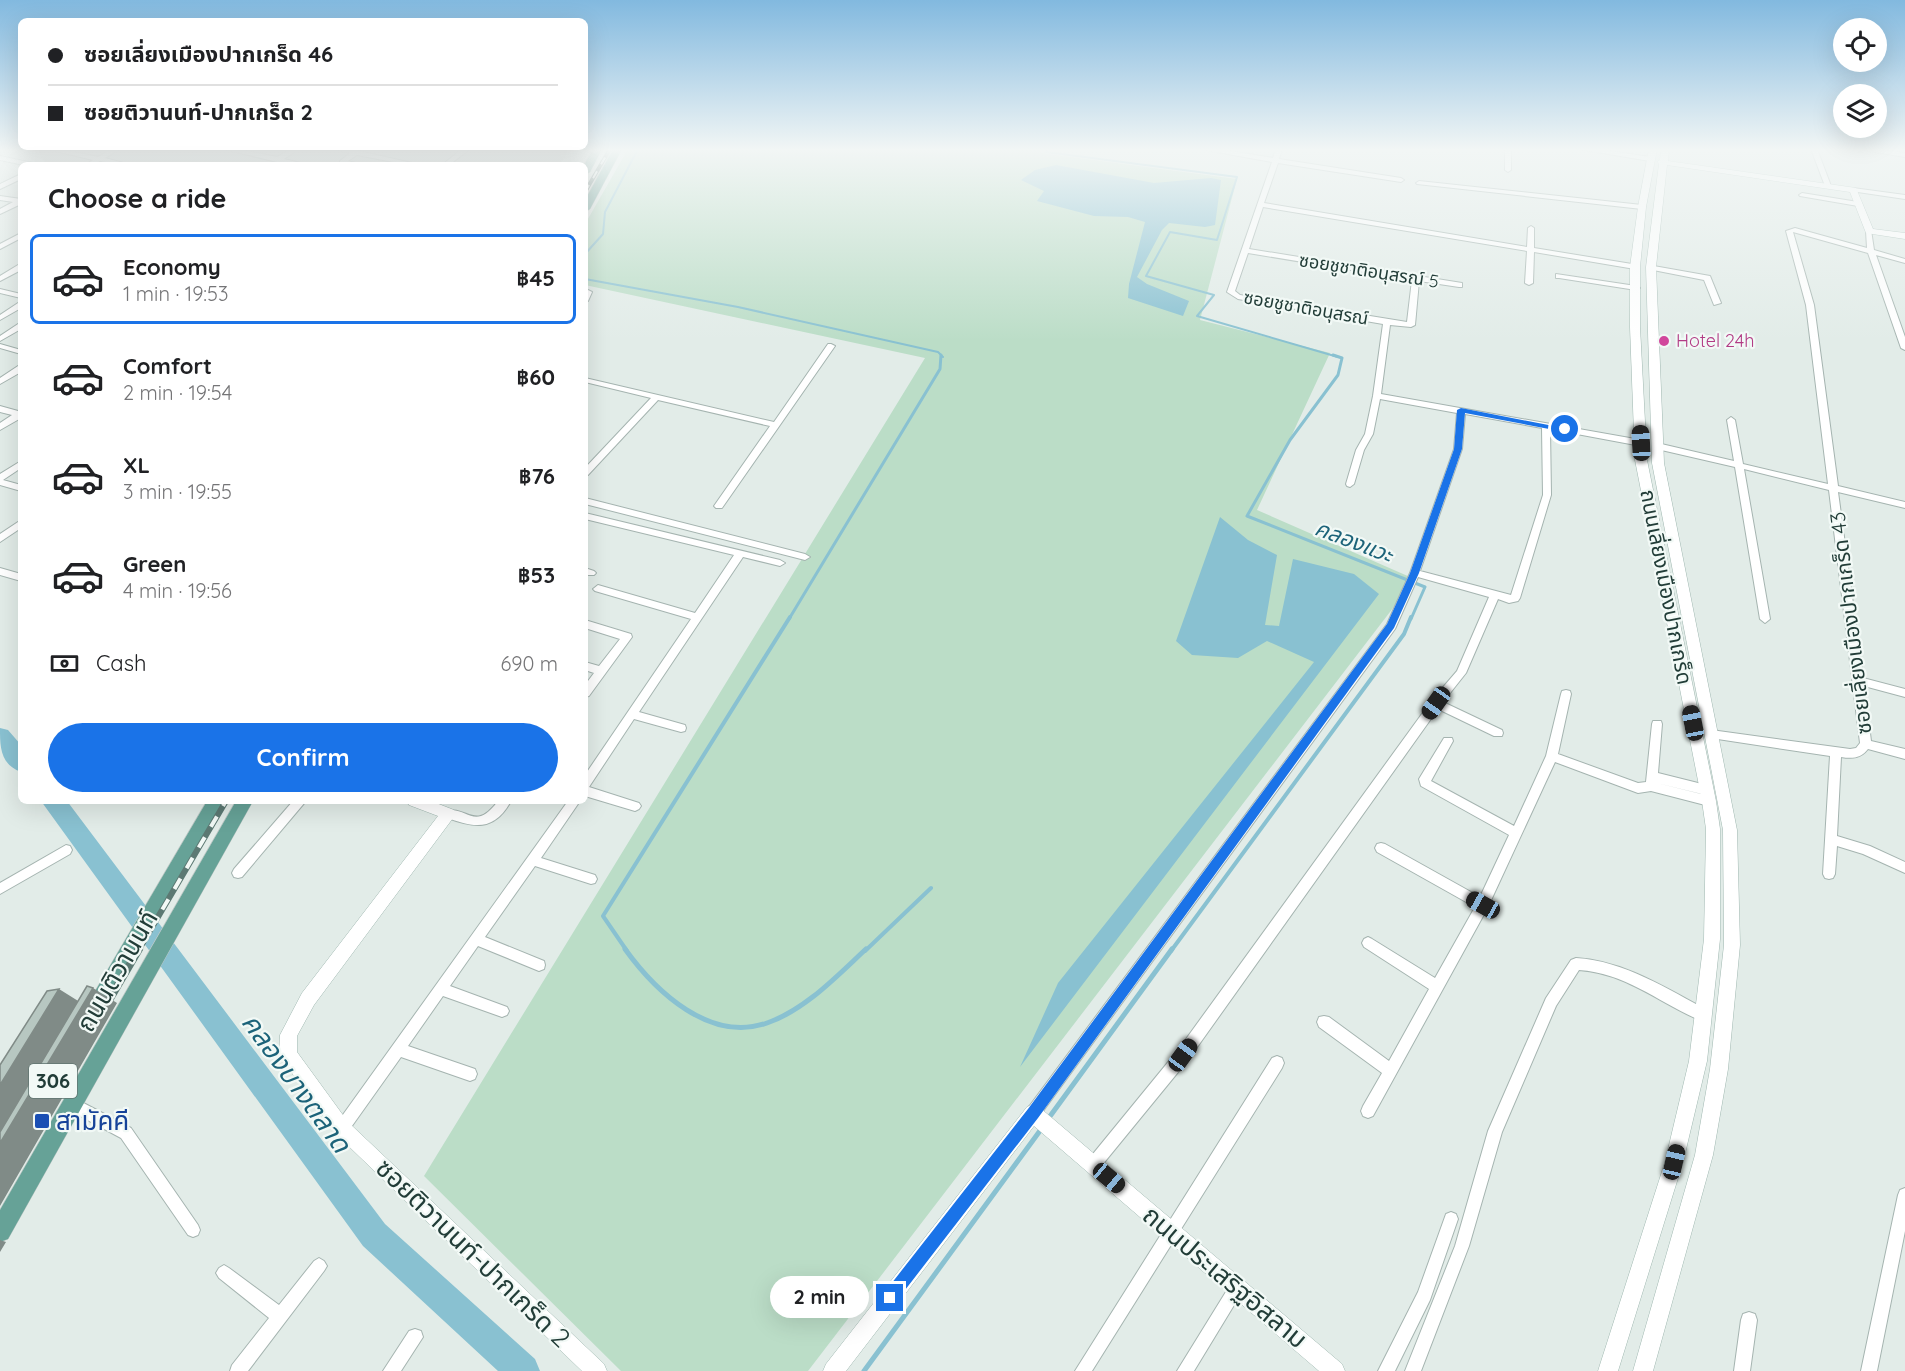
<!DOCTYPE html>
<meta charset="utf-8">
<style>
body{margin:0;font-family:Quicksand,"Noto Sans Thai",sans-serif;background:#f2f2f2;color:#202124;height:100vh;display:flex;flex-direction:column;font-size:22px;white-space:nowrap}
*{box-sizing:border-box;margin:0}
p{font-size:20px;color:#757577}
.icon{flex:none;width:33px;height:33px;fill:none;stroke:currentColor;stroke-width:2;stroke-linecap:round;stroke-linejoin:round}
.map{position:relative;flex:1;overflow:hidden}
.panel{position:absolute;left:18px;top:162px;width:570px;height:642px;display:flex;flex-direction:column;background:#fff;border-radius:9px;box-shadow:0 6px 24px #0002}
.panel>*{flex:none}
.guide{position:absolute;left:18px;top:18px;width:570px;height:132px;border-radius:9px;box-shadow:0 6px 24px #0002;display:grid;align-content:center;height:132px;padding:0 30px;background:#fff}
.fabs{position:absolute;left:1833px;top:18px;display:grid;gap:12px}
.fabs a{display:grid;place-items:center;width:54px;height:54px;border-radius:50%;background:#fff;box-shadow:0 6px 24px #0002;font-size:30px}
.end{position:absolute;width:27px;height:27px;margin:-14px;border:8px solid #1a73e8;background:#fff;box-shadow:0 0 0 3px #fff}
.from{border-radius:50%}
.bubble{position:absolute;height:42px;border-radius:21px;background:#fff;box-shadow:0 6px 24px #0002;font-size:20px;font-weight:700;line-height:42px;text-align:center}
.car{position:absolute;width:18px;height:36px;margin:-18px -9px;border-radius:8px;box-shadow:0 0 4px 2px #0007;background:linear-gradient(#222 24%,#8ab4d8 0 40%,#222 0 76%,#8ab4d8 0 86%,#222 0)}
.guide b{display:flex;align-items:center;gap:21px;height:57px;font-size:22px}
.guide b+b{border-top:2px solid #e0e0e0}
.guide i{width:15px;height:15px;background:#202124}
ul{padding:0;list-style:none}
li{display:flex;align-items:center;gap:18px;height:90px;margin:0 12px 9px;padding:0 18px;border:3px solid transparent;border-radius:9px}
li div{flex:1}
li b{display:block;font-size:22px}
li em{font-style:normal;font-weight:700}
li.selected{border-color:#1a73e8}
li>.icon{width:54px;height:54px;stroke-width:1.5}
h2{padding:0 30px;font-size:27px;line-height:72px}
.pay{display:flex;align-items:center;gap:15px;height:66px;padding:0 30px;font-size:22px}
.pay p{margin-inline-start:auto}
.primary-button{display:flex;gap:12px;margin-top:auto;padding:12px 30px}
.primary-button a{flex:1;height:69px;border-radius:36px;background:#1a73e8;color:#fff;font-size:24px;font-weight:700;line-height:69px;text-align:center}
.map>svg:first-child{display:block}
.green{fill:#bbddc7}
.water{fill:#89c1d1}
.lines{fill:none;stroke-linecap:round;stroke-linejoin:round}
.stream-far3{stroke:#89c1d1;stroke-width:2}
.stream-far2{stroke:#89c1d1;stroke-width:3}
.stream-far1{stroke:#89c1d1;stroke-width:4}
.stream{stroke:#89c1d1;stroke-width:5}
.river{fill:#89c1d1;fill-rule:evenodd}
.street-casing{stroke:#a5b4b0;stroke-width:2}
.secondary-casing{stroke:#a0b8b1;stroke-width:1}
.primary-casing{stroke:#c1c9c7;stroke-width:1}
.street{fill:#fff;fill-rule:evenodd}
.secondary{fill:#fff;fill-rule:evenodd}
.primary{fill:#66a297;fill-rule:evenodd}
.rail-far2-casing{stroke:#5c7973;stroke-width:4}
.rail-far1-casing{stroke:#5c7973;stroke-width:6}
.rail-casing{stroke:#5c7973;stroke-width:8}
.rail-far2{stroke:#f2f9f6;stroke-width:2;stroke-dasharray:8;stroke-linecap:butt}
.rail-far1{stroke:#f2f9f6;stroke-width:4;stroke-dasharray:12;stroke-linecap:butt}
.rail{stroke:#f2f9f6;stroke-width:5;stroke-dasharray:15;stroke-linecap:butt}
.shaded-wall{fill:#808b87}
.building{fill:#b7c7c1;stroke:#808b87;stroke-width:1.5}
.route{fill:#1a73e8}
.hotel-dot{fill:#d1479c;stroke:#f2f9f6;stroke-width:2}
.transit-dot{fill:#1a4fb4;stroke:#f2f9f6;stroke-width:2}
.labels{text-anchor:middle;stroke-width:4.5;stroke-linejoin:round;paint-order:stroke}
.far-street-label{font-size:18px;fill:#223d38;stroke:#f2f9f6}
.far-hotel-label{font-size:18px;fill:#b23c85;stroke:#f2f9f6;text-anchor:start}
.shield{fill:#f2f9f6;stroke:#607571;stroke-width:1.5}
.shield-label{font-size:20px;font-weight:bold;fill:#223d38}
.street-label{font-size:21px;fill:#223d38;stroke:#f2f9f6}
.water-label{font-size:22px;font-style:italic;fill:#1c6379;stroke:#f2f9f6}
.near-street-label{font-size:26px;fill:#223d38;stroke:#f2f9f6}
.near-transit-label{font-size:26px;fill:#164399;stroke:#f2f9f6;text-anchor:start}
.near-water-label{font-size:27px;font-style:italic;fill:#1c6379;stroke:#f2f9f6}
</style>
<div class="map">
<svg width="1905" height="1371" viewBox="0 0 1905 1371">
<rect width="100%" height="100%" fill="#e2ece8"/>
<path class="green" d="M628,149H1044L1041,153L1237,179L1200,320L1330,353L1257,510L1410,577L1393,608L808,1371H621L424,1176L925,358L585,285V224Z"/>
<path class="water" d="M1056,165L1154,183L1211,178L1221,180L1215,225L1205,227L1169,223L1162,230L1137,277L1147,284L1189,301L1183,316L1128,298L1129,284L1145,222L1128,217L1094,216L1037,201L1044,191L1021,180L1035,170Z
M1220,517L1248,540L1277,555L1265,625L1279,626L1293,559L1354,574L1379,594L1020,1067L1058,983L1314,662L1267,641L1238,658L1192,655L1176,641Z"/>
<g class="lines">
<path class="stream-far3" d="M1048,149L1046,152L1237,177L1217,240L1170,232L1146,276L1214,295L1197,316L1338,357
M585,254L603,234L605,212L638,149
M585,279L738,307L938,352L943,357"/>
<path class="stream-far2" d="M1333,355L1342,358L1338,375L1290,440L1247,516L1425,587L1411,619
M789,619L940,369L941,355"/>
<path class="stream-far1" d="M627,951L603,916L790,617
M865,951L931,888
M1171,951L1404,634L1411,617"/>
<path class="stream" d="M625,949C656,992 710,1043 767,1023C805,1010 837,976 866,949
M1048,1119L1172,949
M864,1371L1042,1128"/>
<path class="river" d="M0,728L8,730L21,745V772C0,764 0,747 0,728Z
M41,801H67L385,1224L535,1359L540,1371H498L363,1246Z"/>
<g class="street-casing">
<path id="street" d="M47,149H61L98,157L112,149H120L105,158L131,165H119L100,161L93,165H85L93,160Z
M224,149H238L277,157L291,149H299L284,159L309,165L277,162Z
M335,149H350L421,165H409L357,155L348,161L363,165L342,164L340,163V161L350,153Z
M462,149H470L449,165H442Z
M1200,149H1218L1273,158L1276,149H1282L1279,159L1401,178L1404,180L1401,182L1278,163L1264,203L1527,247L1528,228L1531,226L1534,228V248L1638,265V269H1635L1534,252L1533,283L1529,285L1525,283L1527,251L1263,207L1249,249L1462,283V287H1459L1419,281L1415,325L1411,327L1390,325L1381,394L1641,440L1645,443L1641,446L1550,429L1551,495L1520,598L1518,601L1509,603L1498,599L1466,673L1443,702L1502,730L1503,733L1502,736H1494L1438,709L1188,1060L1098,1170L1093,1172L1088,1170L1086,1165L1088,1160L1178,1050L1432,700L1457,671L1489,597L1418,577L1395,629L1038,1118L1033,1120L1028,1118L1026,1113L1028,1108L1387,624L1410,573L1454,449L1457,413L1380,399L1373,434L1364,450L1354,484L1350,487L1347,486L1346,484L1356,450L1365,434L1373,396L1383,324L1238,299L1227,292L1272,162ZM1248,253L1412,280L1407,322L1240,295L1235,291ZM1465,414L1542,428L1543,495L1511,595L1420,571L1462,449Z
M1505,149H1511V170L1508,172L1505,170Z
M1578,149H1597L1650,157L1653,159L1650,161Z
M1811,149H1817L1831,186L1830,187L1825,186Z
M1857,149H1877L1905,153V157Z
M0,156L33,163L36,165H24L0,160Z
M21,174V179L0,189V184Z
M1419,181L1642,205L1645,207L1642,209L1417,184L1416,183Z
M1853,188L1905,195V199L1851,191L1850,190Z
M1802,193L1858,202L1861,204L1858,206L1800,196L1799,195Z
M0,196L21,199V204L0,214V209L13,202L0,200Z
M1795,228L1867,248L1866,231L1871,230L1874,250L1905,259V263L1876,255L1905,337V350L1901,348L1868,253L1793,232L1814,305L1838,486L1905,502V508L1838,492L1863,678L1905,689V697L1864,686L1871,741L1905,749V759L1868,749C1861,758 1853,759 1841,757L1837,836L1870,846L1905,862V873L1863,854L1837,846L1835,874L1833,878L1829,879L1825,878L1823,874L1830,756L1711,738L1707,737L1706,734L1707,731L1711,730L1850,749L1856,748L1860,743L1829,490L1744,469L1770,619L1765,623L1760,619L1735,467L1657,449L1653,446L1657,443L1734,461L1727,420L1731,417L1735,420L1743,464L1828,484L1806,305L1786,231Z
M21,233V238L0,249V244Z
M18,265H21V270L0,281V276Z
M1648,265L1710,276L1721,303L1714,305L1704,280L1648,269Z
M1556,274L1636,286L1640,288L1636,290L1559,278H1556Z
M0,289L21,294V298L0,293Z
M588,290L592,292L588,301H585V291Z
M18,303H21V308L0,320V315Z
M18,324H21V329L0,341V336Z
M0,344L21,350V354L0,348Z
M828,344H831L835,346L722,508H716L714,506L770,426L658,400L588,475L585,476V468L651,398L585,382V378L774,422Z
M18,366H21V372L0,384V378Z
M0,406L18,411L21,410V418L0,430V423L12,415L0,412Z
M21,461V468L3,480L21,485V491L0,485V474Z
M585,498L805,554L810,557L805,560L585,504Z
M585,513L780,560L785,563L780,566L743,557L639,712L685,725L686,728L685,731L681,732L634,719L589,787L639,803L641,806L639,809L635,811L585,796V775L691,619L595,591L593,589L598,585L695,613L734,555L585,519Z
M21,520V528L0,542V534Z
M0,568L21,574V581L0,575Z
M585,568L594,571L596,573L594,575H585Z
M585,620L631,634L632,637L589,696L585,697V685L594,673L585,670V662L599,666L620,639L585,628Z
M1566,690L1570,691L1571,694L1558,754L1638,783L1646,782L1652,724L1653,721H1661L1662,724L1658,773L1706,785L1710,787L1712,790L1710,793L1706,795L1657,783L1709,796L1713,798L1715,801L1713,804L1709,806L1651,791L1638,793L1555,762L1487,909L1373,1116L1368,1118L1363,1116L1361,1111L1363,1106L1382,1073L1319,1027L1317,1022L1319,1017L1324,1016L1329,1017L1389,1061L1429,989L1364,947L1362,943L1364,939L1368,937L1372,939L1435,978L1475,907L1377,852L1375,848L1377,844L1381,843L1385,844L1480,897L1509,835L1421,786L1419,779L1444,738H1452L1453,741L1431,781L1514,826L1546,756L1561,694L1562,691Z
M293,801H306L242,877L238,878L234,877L232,873L234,869Z
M498,801H511C494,832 474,828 445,817L443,814L445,811C468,805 474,833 498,801Z
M568,801H580L541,858L595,875L597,879L595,883L591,884L535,866L485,937L544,961L545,965L544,969L539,971L478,946L450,986L507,1007L509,1011L507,1015L502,1017L443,996L408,1046L475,1069L477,1074L475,1079L470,1081L401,1057L347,1133L342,1135L337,1133L335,1128L337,1123Z
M66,845L70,846L72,850L70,854L0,894V883Z
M1576,958C1625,961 1667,989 1709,1011L1711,1016L1709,1021L1704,1022C1662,1005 1627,973 1579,970L1556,1006L1502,1132L1469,1246L1421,1371H1405L1455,1246L1488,1131L1546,998L1571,960Z
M1277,1056L1282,1058L1284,1063L1282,1068L1092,1371H1075L1272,1058Z
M72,1097L131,1128L198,1225L200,1230L198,1235L193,1237L188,1235L121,1138L67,1109L65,1104L67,1099Z
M1905,1188V1231L1877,1371H1861L1898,1195L1900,1190Z
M1451,1212L1456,1214L1458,1219L1430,1300L1395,1371H1378L1418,1292L1446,1214Z
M319,1258L324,1261L327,1266L324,1271L248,1371H230L232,1365L269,1318L219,1278L216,1273L219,1268L224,1265L229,1268L279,1305L314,1261Z
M1237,1279L1242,1282L1245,1287L1242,1292L1194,1371H1177L1232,1282Z
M1749,1312L1755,1314L1757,1320L1750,1371H1734L1741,1320L1743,1314Z
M415,1329L421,1331L423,1337L401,1371H383L409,1331Z"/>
</g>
<g class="secondary-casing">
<path id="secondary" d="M1649,149H1657L1646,207L1640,267V327L1647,460L1716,801L1720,829V939L1707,1061L1683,1162L1618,1371H1598L1665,1162L1689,1061L1704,939L1706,829L1702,801L1635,460L1630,327V267L1638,207Z
M1661,149H1669L1668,161L1856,188L1873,229L1905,233V239L1866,233L1850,192L1667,165L1656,267L1664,463L1737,830L1740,945L1728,1069L1713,1155L1653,1371H1633L1695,1155L1710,1069L1724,945L1723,830L1652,463L1646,267L1659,164L1657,162L1660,160Z
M407,801H431L454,810L456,814L314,1005L297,1036V1052L348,1122L604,1364L607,1371H582L336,1134L279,1055L280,1035L302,993L438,816L409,805Z
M1033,1104L1039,1107L1342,1364L1345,1371H1319L1034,1126L846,1371H823L826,1364L1027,1107Z"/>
</g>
<g class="primary-casing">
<path id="primary" d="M593,149H602L590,172L585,175L584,165Z
M613,149H622L590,209L585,212V200Z
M207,801H224L101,1017L94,1020L87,1017L85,1011L87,1005Z
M236,801H253L8,1239L0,1242V1210Z"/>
</g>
<use href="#street" class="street"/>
<use href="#secondary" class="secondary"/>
<use href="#primary" class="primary"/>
<g class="rail-far2-casing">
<path id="rail-far2" d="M585,192L610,149"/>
</g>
<g class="rail-far1-casing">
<path id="rail-far1" d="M138,951L226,801"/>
</g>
<g class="rail-casing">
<path id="rail" d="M101,1014L139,949"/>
</g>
<use href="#rail-far2" class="rail-far2"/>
<use href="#rail-far1" class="rail-far1"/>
<use href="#rail" class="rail"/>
</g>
<path class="shaded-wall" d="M93,988L117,1003L0,1206V1085L59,989L83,1004Z
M0,1240L6,1242L0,1252Z"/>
<path class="building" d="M87,986L93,988L0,1143V1132Z
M59,989L0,1085V1065L47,991Z"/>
<linearGradient id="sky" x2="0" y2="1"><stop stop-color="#82b9df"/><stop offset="0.44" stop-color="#f2f6f5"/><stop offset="1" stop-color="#f2f6f5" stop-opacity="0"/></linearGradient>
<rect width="1905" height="341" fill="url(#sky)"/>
<path class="route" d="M1461,408L1569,429L1565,432L1465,413L1462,449L1419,573L1394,628L1038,1118L895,1303H884V1293L1028,1109L1387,624L1410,573L1454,449L1457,410Z"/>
<circle class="hotel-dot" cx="1664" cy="341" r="6"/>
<rect class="transit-dot" x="34" y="1113" width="16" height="16" rx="3"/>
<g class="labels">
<g class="far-street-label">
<text transform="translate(1369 271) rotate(9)" y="6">ซอยชูชาติอนุสรณ์ 5</text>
<text transform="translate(1306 308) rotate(10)" y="6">ซอยชูชาติอนุสรณ์</text>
</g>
<g class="far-hotel-label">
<text x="1676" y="347">Hotel 24h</text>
</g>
<rect class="shield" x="29" y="1064" width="48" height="34" rx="4.5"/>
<g class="shield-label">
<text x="53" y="1088">306</text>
</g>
<g class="street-label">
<text transform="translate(1666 587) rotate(79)" y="7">ถนนเลี่ยงเมืองปากเกร็ด</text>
<text transform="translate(1851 623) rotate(-97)" y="7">ซอยเลี่ยงเมืองปากเกร็ด 43</text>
</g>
<g class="water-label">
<text transform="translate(1354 541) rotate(21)" y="8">คลองแวะ</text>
</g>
<g class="near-street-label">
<text transform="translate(117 971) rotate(-60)" y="9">ถนนติวานนท์</text>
<text transform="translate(473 1253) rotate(44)" y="9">ซอยติวานนท์-ปากเกร็ด 2</text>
<text transform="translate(1225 1277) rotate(40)" y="9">ถนนประเสริฐอิสลาม</text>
</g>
<g class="near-transit-label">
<text x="56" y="1130">สามัคคี</text>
</g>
<g class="near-water-label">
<text transform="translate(296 1083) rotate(54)" y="9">คลองบางตลาด</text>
</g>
</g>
</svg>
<div class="fabs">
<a><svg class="icon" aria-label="locate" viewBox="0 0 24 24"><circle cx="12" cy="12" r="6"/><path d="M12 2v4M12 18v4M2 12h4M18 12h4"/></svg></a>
<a><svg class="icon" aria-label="layers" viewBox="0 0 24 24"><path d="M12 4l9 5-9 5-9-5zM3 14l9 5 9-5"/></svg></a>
</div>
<i class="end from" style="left:1565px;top:429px"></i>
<i class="end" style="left:890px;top:1298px"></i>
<div class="bubble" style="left:770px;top:1276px;width:99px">2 min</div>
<i class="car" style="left:1641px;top:443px;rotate:357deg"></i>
<i class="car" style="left:1436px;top:703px;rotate:215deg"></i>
<i class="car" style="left:1693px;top:723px;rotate:349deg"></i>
<i class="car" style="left:1483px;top:905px;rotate:299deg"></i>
<i class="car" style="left:1183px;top:1055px;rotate:36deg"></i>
<i class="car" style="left:1674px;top:1162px;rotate:13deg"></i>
<i class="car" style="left:1109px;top:1178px;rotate:130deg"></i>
<div class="guide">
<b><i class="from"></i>ซอยเลี่ยงเมืองปากเกร็ด 46</b>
<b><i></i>ซอยติวานนท์-ปากเกร็ด 2</b>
</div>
<section class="panel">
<h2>Choose a ride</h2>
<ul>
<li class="selected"><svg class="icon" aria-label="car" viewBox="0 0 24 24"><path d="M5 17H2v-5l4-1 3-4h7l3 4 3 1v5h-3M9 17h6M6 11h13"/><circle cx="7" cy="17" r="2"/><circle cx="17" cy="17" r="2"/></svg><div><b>Economy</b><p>1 min · 19:53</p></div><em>฿45</em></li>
<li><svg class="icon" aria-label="car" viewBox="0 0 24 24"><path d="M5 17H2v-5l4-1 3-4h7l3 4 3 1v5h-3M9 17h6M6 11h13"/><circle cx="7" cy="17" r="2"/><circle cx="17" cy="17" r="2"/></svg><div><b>Comfort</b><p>2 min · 19:54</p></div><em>฿60</em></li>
<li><svg class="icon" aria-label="car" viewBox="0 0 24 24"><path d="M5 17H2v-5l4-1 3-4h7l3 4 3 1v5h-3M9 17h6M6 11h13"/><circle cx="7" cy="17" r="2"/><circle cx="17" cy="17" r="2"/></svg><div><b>XL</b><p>3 min · 19:55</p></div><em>฿76</em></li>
<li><svg class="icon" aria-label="car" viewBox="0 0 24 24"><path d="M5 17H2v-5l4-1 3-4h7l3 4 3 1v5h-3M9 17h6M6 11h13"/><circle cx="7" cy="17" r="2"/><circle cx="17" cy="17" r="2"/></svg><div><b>Green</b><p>4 min · 19:56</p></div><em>฿53</em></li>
</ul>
<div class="pay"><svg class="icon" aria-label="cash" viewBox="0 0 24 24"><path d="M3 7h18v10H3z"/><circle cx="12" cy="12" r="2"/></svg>Cash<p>690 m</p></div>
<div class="primary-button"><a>Confirm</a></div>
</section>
</div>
